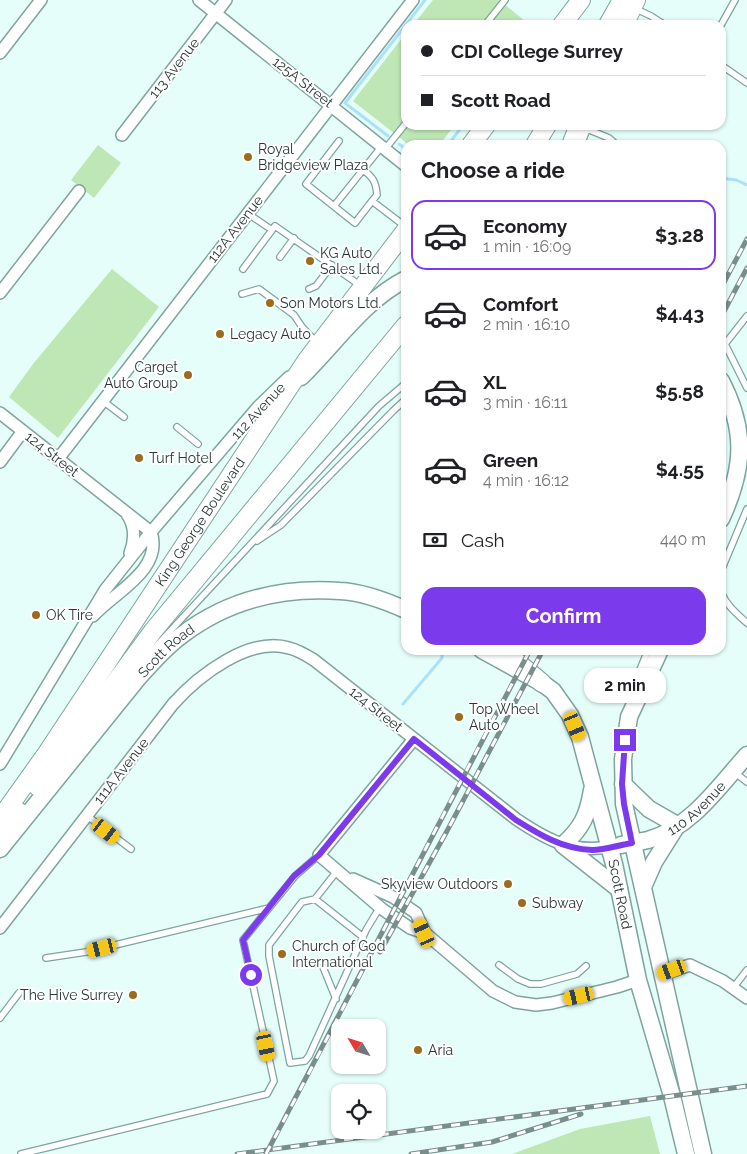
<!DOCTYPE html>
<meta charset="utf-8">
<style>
body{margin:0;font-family:Raleway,sans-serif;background:#f6f6f6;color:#202124;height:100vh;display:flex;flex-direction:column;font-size:19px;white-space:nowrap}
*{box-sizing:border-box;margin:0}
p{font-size:16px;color:#757577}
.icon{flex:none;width:28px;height:28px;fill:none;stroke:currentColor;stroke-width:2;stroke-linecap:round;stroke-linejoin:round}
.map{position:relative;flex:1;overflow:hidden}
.side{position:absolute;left:401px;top:140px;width:325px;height:515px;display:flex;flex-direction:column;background:#fff;border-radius:15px;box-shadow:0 1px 4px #0004}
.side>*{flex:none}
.banner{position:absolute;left:401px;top:20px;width:325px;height:110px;border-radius:15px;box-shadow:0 1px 4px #0004;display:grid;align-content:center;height:110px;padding:0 20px;background:#fff}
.needle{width:32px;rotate:308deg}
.buttons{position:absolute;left:331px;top:1019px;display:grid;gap:10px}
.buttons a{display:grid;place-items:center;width:55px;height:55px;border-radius:10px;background:#fff;box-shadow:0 1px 4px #0004;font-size:25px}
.end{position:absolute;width:22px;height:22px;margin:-11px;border:6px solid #7c3aed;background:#fff;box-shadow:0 0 0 2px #fff}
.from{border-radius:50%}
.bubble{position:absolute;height:35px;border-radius:15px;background:#fff;box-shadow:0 1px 4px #0004;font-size:16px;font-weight:700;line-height:35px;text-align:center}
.car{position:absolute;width:15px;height:30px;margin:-15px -8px;border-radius:6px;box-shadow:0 0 4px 1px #0007;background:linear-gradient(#f5c518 24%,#345 0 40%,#f5c518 0 76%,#345 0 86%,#f5c518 0)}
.banner b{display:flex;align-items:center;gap:18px;height:48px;font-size:19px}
.banner b+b{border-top:1px solid #e0e0e0}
.banner i{width:12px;height:12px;background:#202124}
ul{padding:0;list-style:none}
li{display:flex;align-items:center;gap:15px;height:70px;margin:0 10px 8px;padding:0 10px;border:2px solid transparent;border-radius:15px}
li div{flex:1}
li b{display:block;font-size:19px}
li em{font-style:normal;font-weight:700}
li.current{border-color:#7c3aed}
li>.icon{width:45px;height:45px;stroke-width:1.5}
h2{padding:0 20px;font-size:22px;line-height:60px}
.pay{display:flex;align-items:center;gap:12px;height:55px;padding:0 20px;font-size:19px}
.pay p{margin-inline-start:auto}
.action{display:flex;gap:10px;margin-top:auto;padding:10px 20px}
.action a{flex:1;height:58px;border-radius:15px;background:#7c3aed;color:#fff;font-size:20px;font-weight:700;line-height:58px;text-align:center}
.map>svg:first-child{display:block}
.green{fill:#bfe7b5}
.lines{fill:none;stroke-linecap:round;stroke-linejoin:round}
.stream{stroke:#abe2fa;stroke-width:3}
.lane-casing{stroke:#7ea49e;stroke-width:8}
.street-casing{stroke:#7ea49e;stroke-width:14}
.secondary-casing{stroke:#7ea49e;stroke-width:19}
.primary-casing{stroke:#7ea49e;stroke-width:20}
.lane{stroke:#fff;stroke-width:5.5}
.street{stroke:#fff;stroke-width:11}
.secondary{stroke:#fff;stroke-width:16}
.primary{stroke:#fff;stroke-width:18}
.rail-casing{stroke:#7a8e8b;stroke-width:5}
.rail{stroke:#fff;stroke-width:3;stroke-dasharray:9;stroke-linecap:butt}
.route{stroke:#7c3aed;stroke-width:6}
.poi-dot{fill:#9b6b1e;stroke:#fff;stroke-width:2}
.labels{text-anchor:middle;stroke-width:4;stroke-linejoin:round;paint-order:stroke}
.street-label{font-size:14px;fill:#273735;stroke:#fff}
.poi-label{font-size:14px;fill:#273735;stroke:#fff;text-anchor:start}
</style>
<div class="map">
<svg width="747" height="1154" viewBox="0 0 747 1154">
<rect width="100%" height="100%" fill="#e6fefa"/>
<path class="green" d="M433,0H499L530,25H413Z
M406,33V125H455L439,145H409L353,101Z
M98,145L121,163L94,198L71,180Z
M112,269L159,307L58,438L9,397L33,364Z
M650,1116L660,1154H512L580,1129Z"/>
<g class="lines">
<path class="stream" d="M388,136L345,103L425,0
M399,144L406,149
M448,145L463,125
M721,178L736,180L747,185
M403,704L442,658V650"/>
<g class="lane-casing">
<path id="lane" d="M634,8L651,16L665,25
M485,25L505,0
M721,25L735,0
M721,65L747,83
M587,129L609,138L617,145
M339,141L306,184L355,223L372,201L406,227
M581,145L587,129L585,127
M386,148L406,123
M363,170C373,177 376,182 377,195L372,201
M334,206L382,146
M247,213L272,230
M280,257L294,238
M243,269L275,226L361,286
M309,289L316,286L332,265
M242,294L259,289L294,315L302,327L317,343
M747,316L725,344L747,388
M103,401L124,417
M177,427L198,444
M257,541L281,525L393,411L406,399
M721,571L747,509
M721,592C726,605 737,614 747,623
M140,665L147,656L379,406L406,383
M634,690L637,677L648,650
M734,772L747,782
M86,815L131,849
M337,871L315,899L302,902L269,945V956L290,1063L305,1061L309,1056L366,930L380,907
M315,899L363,937
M46,958L86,952L269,908L295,876L319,855
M499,965L518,979L530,984H541L577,974L586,966
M323,967L336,999
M733,988L747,970
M0,1018L19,993
M21,1154L267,1094L274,1081L243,940L269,908"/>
</g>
<g class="street-casing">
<path id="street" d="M199,0L406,166
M0,53L41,0
M122,135L226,0
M0,293L79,191
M0,413L151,532
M58,459L413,0
M0,462L23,431
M127,514C136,527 135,540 130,553
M93,616C113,593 164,570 151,532
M414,739L319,855L382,909L410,928L425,933L493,991L515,1002L536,1005L552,1003L617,987L638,980
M0,764L105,590L151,532L258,407L289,377
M353,879L393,897L416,913L425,933
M0,928L173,704C198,676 249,636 289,648C298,650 306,655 314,660L516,819C547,840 571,853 609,847
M663,974L690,965L723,981L747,998"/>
</g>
<g class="secondary-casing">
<g id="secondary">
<path d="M301,377C335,344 363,301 406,279"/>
<path d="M721,381C747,431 744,469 721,519"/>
<path id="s1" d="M482,650L542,683L553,691L570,715L580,737L614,864L638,980L672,1096L686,1154"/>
<path d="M660,650L629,717L623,759L624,804L703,1154"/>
<path d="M623,784L649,809L677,825"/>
<path d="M592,790C588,815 582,828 563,845L619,889"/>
<path id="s2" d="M621,845C630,843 640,842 648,840C691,828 719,786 747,755"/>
<path id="s3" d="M0,849L138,678C152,663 165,647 182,635C228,600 283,587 340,591C362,592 386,601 406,610"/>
<path d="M643,887L654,862L676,827"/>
</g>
</g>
<g class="primary-casing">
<g id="primary">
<path d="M562,25L581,0"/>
<path d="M608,25L622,0"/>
<path d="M624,25L636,0"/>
<path d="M471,145L486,125"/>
<path d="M535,145L547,125"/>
<path d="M571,145L579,125"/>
<path d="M503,650L542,683"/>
<path d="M38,787L153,631L406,325"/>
<path id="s4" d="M0,819L47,753L307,360L406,230"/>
<path d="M0,837L19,812"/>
</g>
</g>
<use href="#lane" class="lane"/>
<use href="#street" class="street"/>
<use href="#secondary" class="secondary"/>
<use href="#primary" class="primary"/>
<g class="rail-casing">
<path id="rail" d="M721,288L747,239
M721,317L747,268
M380,952L447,831L543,650
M237,1154L747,1086
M266,1154C355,987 441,817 530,650
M411,1154L492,1142L581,1114"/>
</g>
<use href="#rail" class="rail"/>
</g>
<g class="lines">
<path class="route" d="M251,975L243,940L294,876L319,855L414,739L516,820C540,835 563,849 592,850C605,850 619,845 632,843L624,804L622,784L625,740"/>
</g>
<g class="poi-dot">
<circle cx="248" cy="157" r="5"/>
<circle cx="310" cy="261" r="5"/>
<circle cx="270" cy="303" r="5"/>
<circle cx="220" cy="334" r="5"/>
<circle cx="188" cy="375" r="5"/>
<circle cx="139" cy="458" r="5"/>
<circle cx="36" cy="615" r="5"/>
<circle cx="459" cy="717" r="5"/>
<circle cx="508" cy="884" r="5"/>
<circle cx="522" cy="903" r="5"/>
<circle cx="282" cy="954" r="5"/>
<circle cx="133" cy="995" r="5"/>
<circle cx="418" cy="1050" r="5"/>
</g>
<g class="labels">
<g class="street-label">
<text transform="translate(174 68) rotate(-52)" y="5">113 Avenue</text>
<text transform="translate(303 82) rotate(38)" y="5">125A Street</text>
<text transform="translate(235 229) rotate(-52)" y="5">112A Avenue</text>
<text transform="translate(258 411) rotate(-47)" y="5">112 Avenue</text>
<text transform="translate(52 454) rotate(38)" y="5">124 Street</text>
<text dy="5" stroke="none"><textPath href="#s4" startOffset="358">King George Boulevard</textPath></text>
<text dy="5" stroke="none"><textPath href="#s3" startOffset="259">Scott Road</textPath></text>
<text transform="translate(376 709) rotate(38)" y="5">124 Street</text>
<text transform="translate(121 771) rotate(-52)" y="5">111A Avenue</text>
<text dy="5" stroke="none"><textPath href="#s2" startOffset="86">110 Avenue</textPath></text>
<text dy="5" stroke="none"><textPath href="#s1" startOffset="298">Scott Road</textPath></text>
</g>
<g class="poi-label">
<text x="258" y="154">Royal<tspan x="258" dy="16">Bridgeview Plaza</tspan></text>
<text x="320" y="258">KG Auto<tspan x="320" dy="16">Sales Ltd.</tspan></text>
<text x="280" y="308">Son Motors Ltd.</text>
<text x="230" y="339">Legacy Auto</text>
<text x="178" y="372" text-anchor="end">Carget<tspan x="178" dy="16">Auto Group</tspan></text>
<text x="149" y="463">Turf Hotel</text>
<text x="46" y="620">OK Tire</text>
<text x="469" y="714">Top Wheel<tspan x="469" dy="16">Auto</tspan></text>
<text x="498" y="889" text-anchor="end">Skyview Outdoors</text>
<text x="532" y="908">Subway</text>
<text x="292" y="951">Church of God<tspan x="292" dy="16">International</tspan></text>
<text x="123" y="1000" text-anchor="end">The Hive Surrey</text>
<text x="428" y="1055">Aria</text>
</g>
</g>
</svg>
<div class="buttons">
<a><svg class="needle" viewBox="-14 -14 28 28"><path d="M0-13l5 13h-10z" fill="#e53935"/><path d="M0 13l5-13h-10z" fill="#757577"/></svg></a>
<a><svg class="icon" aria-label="locate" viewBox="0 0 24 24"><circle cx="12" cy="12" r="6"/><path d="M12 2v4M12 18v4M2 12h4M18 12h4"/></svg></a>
</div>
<i class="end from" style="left:251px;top:975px"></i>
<i class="end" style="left:625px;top:740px"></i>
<div class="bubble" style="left:584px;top:668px;width:82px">2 min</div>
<i class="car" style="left:575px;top:726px;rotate:157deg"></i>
<i class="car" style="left:106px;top:831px;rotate:128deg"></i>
<i class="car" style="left:424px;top:933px;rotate:336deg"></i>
<i class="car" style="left:102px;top:948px;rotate:256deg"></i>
<i class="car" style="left:672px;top:970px;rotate:250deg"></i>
<i class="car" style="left:579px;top:996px;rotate:257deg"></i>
<i class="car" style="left:266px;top:1046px;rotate:168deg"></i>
<div class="banner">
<b><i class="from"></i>CDI College Surrey</b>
<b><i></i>Scott Road</b>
</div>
<section class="side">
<h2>Choose a ride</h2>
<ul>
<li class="current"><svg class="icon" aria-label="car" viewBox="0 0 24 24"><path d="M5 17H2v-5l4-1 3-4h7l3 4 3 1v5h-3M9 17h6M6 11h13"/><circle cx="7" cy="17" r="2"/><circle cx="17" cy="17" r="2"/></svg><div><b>Economy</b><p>1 min · 16:09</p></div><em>$3.28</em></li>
<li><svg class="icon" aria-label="car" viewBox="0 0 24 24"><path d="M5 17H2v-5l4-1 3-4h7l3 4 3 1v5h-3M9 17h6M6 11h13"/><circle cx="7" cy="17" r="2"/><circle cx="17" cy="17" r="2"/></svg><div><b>Comfort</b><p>2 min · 16:10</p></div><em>$4.43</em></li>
<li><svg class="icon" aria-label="car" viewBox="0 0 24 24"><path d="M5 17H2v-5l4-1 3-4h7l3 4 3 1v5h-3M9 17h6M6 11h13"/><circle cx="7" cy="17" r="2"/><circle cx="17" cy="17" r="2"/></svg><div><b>XL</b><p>3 min · 16:11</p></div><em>$5.58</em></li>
<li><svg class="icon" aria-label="car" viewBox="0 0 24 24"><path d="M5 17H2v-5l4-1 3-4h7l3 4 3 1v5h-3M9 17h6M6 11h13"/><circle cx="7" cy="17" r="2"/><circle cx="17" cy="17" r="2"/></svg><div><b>Green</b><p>4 min · 16:12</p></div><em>$4.55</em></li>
</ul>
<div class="pay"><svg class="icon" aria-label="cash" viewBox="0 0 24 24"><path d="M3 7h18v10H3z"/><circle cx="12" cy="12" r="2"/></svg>Cash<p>440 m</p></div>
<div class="action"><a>Confirm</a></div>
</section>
</div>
